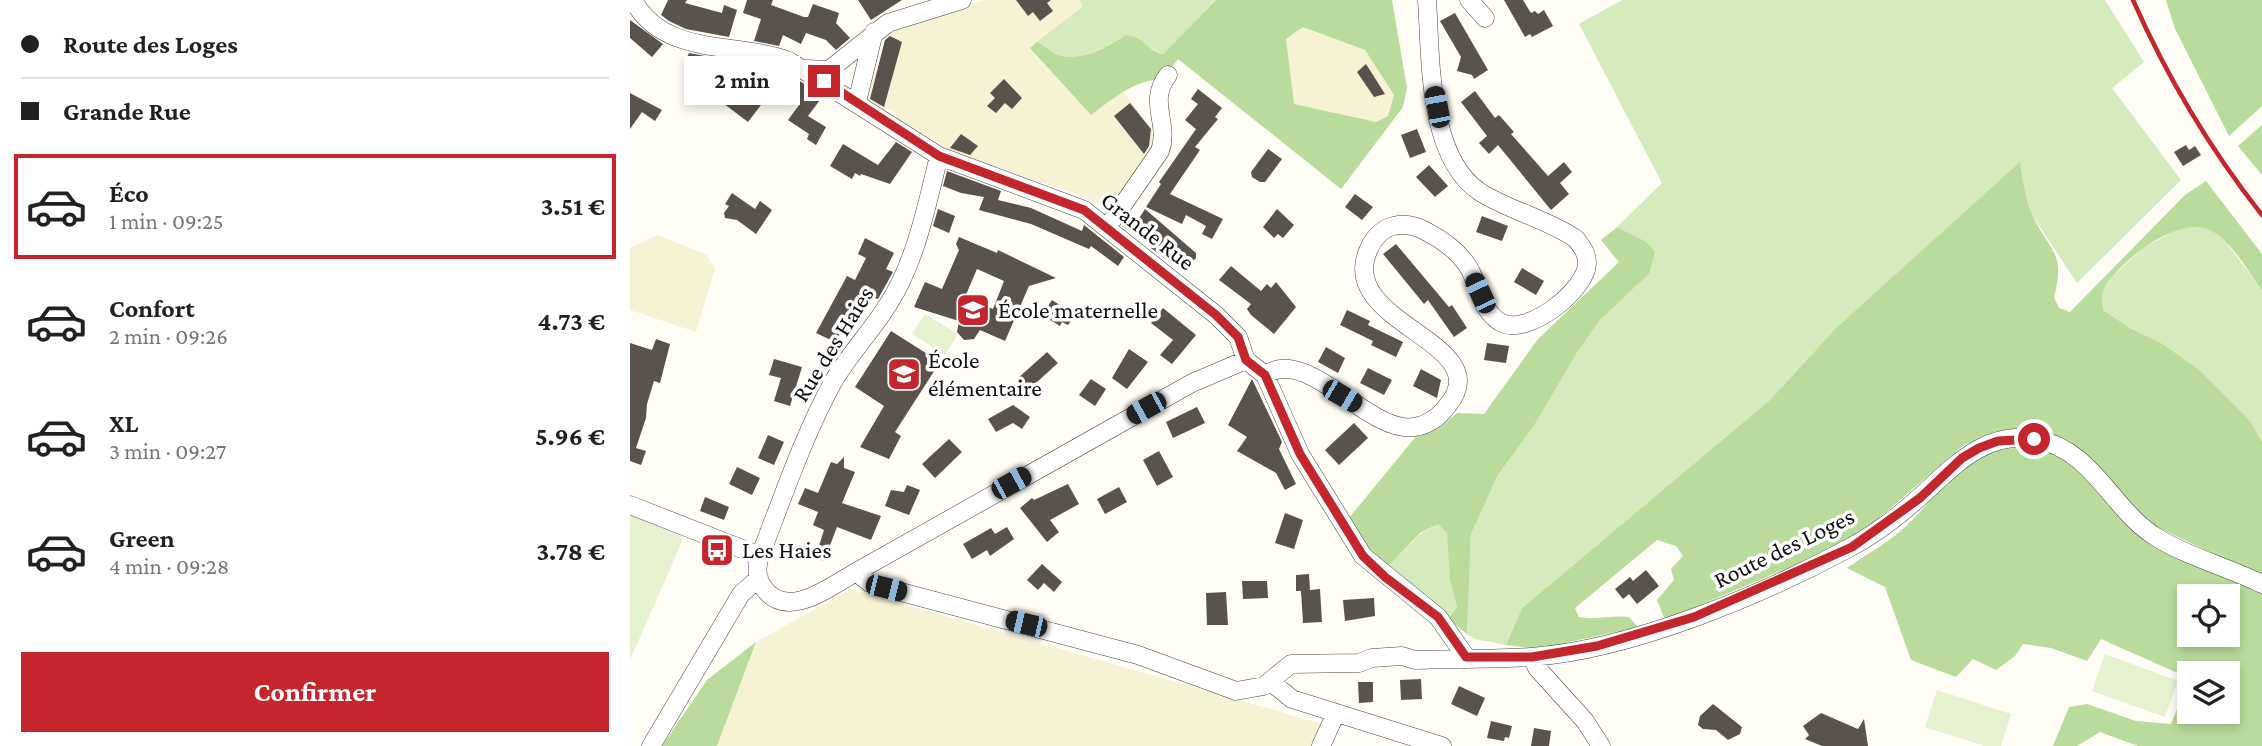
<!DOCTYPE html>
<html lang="fr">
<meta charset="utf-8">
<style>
body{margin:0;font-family:"Crimson Pro",serif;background:#f2f2f2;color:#202124;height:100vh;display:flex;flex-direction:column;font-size:26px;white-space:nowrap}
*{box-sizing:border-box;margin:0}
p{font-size:23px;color:#757577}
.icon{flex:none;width:38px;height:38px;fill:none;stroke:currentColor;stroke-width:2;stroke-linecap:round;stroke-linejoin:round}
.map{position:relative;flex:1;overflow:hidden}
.panel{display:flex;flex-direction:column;background:#fff;width:630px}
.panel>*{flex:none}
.top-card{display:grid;align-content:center;height:154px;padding:0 21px;background:#fff}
.buttons{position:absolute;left:1547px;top:584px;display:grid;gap:14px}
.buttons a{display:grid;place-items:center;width:63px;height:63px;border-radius:0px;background:#fff;box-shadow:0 4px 10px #0003;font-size:35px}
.end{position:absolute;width:32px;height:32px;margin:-16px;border:9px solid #c4262e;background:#fff;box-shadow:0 0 0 4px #fff}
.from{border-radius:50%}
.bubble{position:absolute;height:49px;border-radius:0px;background:#fff;box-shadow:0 4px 10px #0003;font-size:23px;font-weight:700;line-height:49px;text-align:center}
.car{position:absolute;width:21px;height:42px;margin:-21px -10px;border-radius:9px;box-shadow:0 0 5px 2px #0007;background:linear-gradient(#222 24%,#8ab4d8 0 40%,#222 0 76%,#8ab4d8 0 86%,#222 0)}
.top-card b{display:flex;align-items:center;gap:24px;height:66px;font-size:26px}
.top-card b+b{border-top:2px solid #e0e0e0}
.top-card i{width:18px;height:18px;background:#202124}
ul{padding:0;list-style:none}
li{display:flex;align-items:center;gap:21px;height:105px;margin:0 14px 10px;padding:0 7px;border:4px solid transparent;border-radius:0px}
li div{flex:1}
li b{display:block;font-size:26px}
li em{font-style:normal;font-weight:700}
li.current{border-color:#c4262e}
li>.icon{width:63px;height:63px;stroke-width:1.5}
.button{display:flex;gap:14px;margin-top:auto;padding:14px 21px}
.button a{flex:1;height:80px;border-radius:0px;background:#c4262e;color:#fff;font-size:28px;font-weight:700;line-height:80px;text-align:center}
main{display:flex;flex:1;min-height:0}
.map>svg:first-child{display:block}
.farmland{fill:#f6f3d4}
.green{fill:#d5ebbd}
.forest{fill:#b9dc9c;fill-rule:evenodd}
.pitch{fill:#e6f2cf}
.building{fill:#5a524d;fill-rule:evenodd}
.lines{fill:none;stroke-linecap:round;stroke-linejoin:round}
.minor-casing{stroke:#444;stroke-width:19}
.minor{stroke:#fff;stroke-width:18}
.rail{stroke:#c4262e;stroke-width:4.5}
.route{stroke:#c4262e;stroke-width:9}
.labels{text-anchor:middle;stroke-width:7;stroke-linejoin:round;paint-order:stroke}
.street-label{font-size:24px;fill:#111;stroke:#fff}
.poi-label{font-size:24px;fill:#111;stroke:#fff;text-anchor:start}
</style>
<main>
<section class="panel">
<div class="top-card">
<b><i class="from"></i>Route des Loges</b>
<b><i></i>Grande Rue</b>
</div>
<ul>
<li class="current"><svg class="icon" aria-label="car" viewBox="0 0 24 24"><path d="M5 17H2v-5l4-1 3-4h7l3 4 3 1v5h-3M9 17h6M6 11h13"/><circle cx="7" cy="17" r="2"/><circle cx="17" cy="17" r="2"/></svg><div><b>Éco</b><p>1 min · 09:25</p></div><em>3.51 €</em></li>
<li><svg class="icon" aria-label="car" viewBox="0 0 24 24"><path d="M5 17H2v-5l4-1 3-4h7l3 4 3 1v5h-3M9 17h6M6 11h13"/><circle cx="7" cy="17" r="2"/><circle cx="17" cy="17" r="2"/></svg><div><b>Confort</b><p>2 min · 09:26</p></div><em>4.73 €</em></li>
<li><svg class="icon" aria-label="car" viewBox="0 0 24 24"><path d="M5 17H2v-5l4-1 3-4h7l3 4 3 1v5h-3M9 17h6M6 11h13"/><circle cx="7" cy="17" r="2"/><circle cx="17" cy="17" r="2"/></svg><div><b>XL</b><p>3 min · 09:27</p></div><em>5.96 €</em></li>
<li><svg class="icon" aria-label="car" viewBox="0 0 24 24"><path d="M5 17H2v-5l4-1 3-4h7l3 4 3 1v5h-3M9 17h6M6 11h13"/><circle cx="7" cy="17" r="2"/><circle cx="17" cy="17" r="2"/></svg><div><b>Green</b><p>4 min · 09:28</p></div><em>3.78 €</em></li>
</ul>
<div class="button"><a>Confirmer</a></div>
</section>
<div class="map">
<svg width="1632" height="746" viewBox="0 0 1632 746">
<rect width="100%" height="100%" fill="#fffdf5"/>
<path class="farmland" d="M354,0H449L454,5L401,48L461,115L493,91L530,142L483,210L444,193L336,160L266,118V113L258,109L253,110L237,100L257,34Z
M673,27L735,50L764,95L758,116L746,123L663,104L656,39Z
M28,235L77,255L85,269L66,332L0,310V248Z
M221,589L696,725L687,746H87L126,642Z"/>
<path class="green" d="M449,0H586L533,54L495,35C478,48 448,63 426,54C420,51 414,45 407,42L453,6Z
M992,0H1475L1514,62L1482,88L1551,180L1447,283L1404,218L1395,195L1390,163L1206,328L1140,400L892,608L876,645L845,639L837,634L841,534L868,475L905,424L948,351L970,320L1019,274L1015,241L987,227L1032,183L949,24Z
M1570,226L1581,230L1596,242L1632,290V442L1621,422L1531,343L1500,328L1473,310L1472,292L1483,276L1513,248L1551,227Z
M808,524L818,533L820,580L827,607L818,619L757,568L790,534Z"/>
<path class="forest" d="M586,0H762L777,88L773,107L711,189L548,59L533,79C504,80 484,98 461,115L400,48L407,42C414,45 420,51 426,54C448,63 478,48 495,35C516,37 516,50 533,54ZM673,27L735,50L764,95L758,116L746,122L664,104L656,39Z
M1536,0H1632V106L1599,136L1545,29Z
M1632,125V175L1608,146Z
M1390,162C1393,181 1395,198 1403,216C1420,253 1436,251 1424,297L1429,308L1440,312L1555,195L1576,181L1632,254V290C1617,271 1602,240 1579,230C1548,215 1488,262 1474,289C1471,295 1473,304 1473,310L1500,328L1531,343L1568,369L1621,422L1632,442V577L1525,526L1500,504L1469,467L1373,431L1334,445L1236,529L1195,552L1035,620L1027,600L1044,580L1041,569L1053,556L1046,546L1027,540L945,608L949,617C966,620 982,615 999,617L1008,627L908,649L876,645L892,608L1140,400L1206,328Z
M987,227L1015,241L1025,252L1019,274L970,320L948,351L905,424L868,475L841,534L837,634L818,619L827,607L820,580L817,533L808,524L790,533L757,568L746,558L718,519L788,434L811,426L827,413L854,414L908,339L989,262L971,240Z
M1407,446L1430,453L1536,547L1632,593V746H1508L1470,732L1447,746H1423L1439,707L1457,704L1506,721L1541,724L1559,679V712H1598V674H1559V678L1471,639L1457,661L1421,648L1393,644L1385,656L1366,670L1343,659L1326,677L1281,660L1255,587L1217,568C1235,555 1258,543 1275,527C1328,477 1321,450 1407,446ZM1559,597H1598V635H1559Z
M126,642L87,746H32L77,680Z"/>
<path class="pitch" d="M295,314L328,334L315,355L282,334Z
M0,515L54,537L0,660Z
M1475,654L1548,681L1535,717L1462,691Z
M1307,690L1381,714L1371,746H1355L1295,727Z"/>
<path class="building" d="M38,0H57L55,3L92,13L94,5L107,10L99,37L56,29L39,21L31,15Z
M117,0H143L141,5L174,17H178L183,4L209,13L206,23L220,38L206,50L196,40L176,33L171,44L153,35L149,46L124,41L131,19L113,13Z
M228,0H272L241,20Z
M386,0H421L417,3L423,11L410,21L403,12L398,16Z
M874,0H893L901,13L905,11L908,14L914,10L923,26L902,37L900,34L895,37Z
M825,13L858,70L844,79L842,75L827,71L831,57L810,21Z
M0,20L33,44L22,57L0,38Z
M260,36L272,42L254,107L240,99L255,40Z
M59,53L154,71L193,96L178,116L196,127L186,145L177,139L179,134L158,120L169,105L144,88L118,122L85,97L101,72L63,63L56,60Z
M736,64L755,94L744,97L727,72Z
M374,79L392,98L382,109L375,103L366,113L357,106L365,98L360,93Z
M568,89L592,108L585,117L588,119L565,147L570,150L540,194L593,219L582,239L572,234L576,226L556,215L552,224L516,207L531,184L529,182L566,129L555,120L568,104L561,99Z
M845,91L865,118L869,115L884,132L881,134L918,176L934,162L942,172L930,183L939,194L921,210L868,145L859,154L849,143L857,136L831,102Z
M0,93L32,110L25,121L12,112L0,129Z
M500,103L521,129L519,146L514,154L484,116Z
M787,129L796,152L780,158L771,135Z
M331,134L348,146L340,155L320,148Z
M266,142L282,152L260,184L231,174L230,176L225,173L222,179L200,166L213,144L248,165Z
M1556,145L1559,150L1565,146L1571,155L1553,166L1544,152Z
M638,149L652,159L635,182H630L622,177L621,172Z
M799,165L818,186L805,197L786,177Z
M317,171L371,191L368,200L401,208L452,231L454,225L494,257L488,266L461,246L459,249L401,224L349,210L354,197L331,193L313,186Z
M102,193L125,209L130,201L142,210L126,234L107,220L95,218L94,213L99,206L95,204Z
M725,194L743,207L732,220L715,207Z
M308,209L325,216L319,233L303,226Z
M515,209L566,253V258L560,264L542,249L534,258L521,248L522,246L492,226L497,219L508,220Z
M647,209L664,225L653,238L648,234L644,238L633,227Z
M852,216L878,226L872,241L846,232Z
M329,237L367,253L368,250L426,278L399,286L375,341L350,330L344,339L334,340L327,332L329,321L284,307L295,282L312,289L329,250L326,244ZM347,269L374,281L363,309L335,297Z
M235,238L264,253L256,269L263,272L248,299L233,295L205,342L186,333L217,276L225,280L236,258L228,254Z
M766,244L819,307L822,305L837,328L824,337L798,300L794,304L753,254Z
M601,266L631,291L637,284L641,288L646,282L666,307L644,334L621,315L617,309L621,304L589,280Z
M892,268L914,281L906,295L884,282Z
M422,300L445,315L438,325L432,322L430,326L412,315Z
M533,308L566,335L542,364L530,355L543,340L521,323Z
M717,310L740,321L738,325L773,342L766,357L741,345L743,341L710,325Z
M261,331L310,362L265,432L271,436L259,459L230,447L254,406L225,387Z
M26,339L40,344L30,383L24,381L17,404L16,418L6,448L16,451L11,465L0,461V343L22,350Z
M857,343L879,346L876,363L854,360Z
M696,347L715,358L708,373L688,362Z
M499,349L518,362L497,389L482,378Z
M417,352L428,363L397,391L387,379Z
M144,359L172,367L160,406L144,401L151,378L139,375Z
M738,368L762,380L754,395L730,383Z
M791,369L811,380L807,398L783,386Z
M461,379L476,389L465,406L449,395Z
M622,379L652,442L649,449L666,484L655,490L646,473L607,451L617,437L598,425Z
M383,405L400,417L392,429L383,423L366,432L358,419Z
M567,407L575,423L543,438L536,422Z
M724,423L738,438L709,465L695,450Z
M138,435L154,442L144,465L128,458Z
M319,439L332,452L305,478L292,464Z
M529,451L543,477L527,486L513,460Z
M214,457V468L225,472L212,503L251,516L241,540L207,527L194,561L185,558L194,530L183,525L188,512L168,504L175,488L188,493L201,462L207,464Z
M107,467L130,478L122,495L99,484Z
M438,484L449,504L420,520L429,532L417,542L390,508L402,498L404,500Z
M277,485L290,490L279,515L255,506L261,490L274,492Z
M489,487L497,502L475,514L467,499Z
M75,497L99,507L94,520L70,511Z
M655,513L673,520L664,549L645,543Z
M377,527L384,539L360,556L357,550L342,559L333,544L361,528L365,534Z
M412,564L432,582L424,592L414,583L408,590L397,580Z
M1016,570L1029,586L1007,604L999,594L993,599L985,589L1000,577L1003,581Z
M679,574L680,590L690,589L692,622L673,623L671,591H666V575Z
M612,581H637L638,598L613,599Z
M596,592L598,625H577L576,593Z
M744,598L745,616L715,621L713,600Z
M791,679L792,699L771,700L770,680Z
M728,682H743V702L729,703Z
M829,686L855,698L847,716L821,704Z
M1083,704L1112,727L1110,734L1098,740L1086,730L1073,729L1068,725L1070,716Z
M1191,713L1228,729L1234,719L1238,746H1192L1175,739L1179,735L1173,726Z
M861,721L882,726L879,738L875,737L874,741L857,738Z
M904,728L921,731L919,746H901Z"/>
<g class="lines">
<g class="minor-casing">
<path id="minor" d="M3,0C35,58 107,41 159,61L309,156L454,210L586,315L608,337L616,360L635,375L670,454L733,556L808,617L836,657
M839,0L855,18
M176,69L199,70L258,23L332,0
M227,102L244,32
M309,156C297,204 286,261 259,303C242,331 219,354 203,382C173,437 153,497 130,556C126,567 126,577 133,587C156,622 201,586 226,572L240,583L256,588L508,655L606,691L634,686L661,664L729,663L742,658L772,656L785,660C824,658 863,660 901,657C1000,650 1132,595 1219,548C1244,535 1271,514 1292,495C1325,465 1355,431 1405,439C1463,449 1481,509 1526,537C1556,556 1599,568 1632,584
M477,228L530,151C540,123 517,102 538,75
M635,375C678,345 738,434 784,427C799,425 809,417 818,405C869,342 707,324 738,251C742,240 752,228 764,226C776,223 789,227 799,233C816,242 829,252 839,268C849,285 851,311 870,322C896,338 957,290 957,263C957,253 952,247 946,239C917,219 880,211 850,192C797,157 801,56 797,0
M0,505L130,556
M226,572L562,383L616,360
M902,657L907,668L955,721L971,746
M641,682L662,699L812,746
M21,746L111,594L129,578
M691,746L705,715"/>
</g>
<use href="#minor" class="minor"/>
<path class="rail" d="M1503,0C1537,77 1580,149 1632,215"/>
</g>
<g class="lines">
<path class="route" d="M194,81L309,156L454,210L586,315L608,337L616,360L635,375L670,454L733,556L755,577L808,617L836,657H902L967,646L1064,617L1222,547L1290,498L1332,458L1349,448L1368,441L1404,439"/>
</g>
<defs>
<g id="school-square" transform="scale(1.75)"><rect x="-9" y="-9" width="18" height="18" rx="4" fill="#c4262e" stroke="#fff"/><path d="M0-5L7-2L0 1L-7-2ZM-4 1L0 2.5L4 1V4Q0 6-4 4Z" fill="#fff"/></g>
<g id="bus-square" transform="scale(1.75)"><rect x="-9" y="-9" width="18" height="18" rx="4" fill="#c4262e" stroke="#fff"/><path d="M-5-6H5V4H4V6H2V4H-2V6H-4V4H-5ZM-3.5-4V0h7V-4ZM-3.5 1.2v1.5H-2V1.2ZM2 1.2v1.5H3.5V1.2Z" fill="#fff"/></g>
</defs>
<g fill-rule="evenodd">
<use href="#school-square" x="343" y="310"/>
<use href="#school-square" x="274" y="374"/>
<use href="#bus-square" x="87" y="550"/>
</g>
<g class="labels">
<g class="street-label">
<text transform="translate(518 231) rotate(38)" y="8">Grande Rue</text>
<text transform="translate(203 344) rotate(-58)" y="8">Rue des Haies</text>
<text transform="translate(1154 548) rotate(-26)" y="8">Route des Loges</text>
</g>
<g class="poi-label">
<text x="368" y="318">École maternelle</text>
<text x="298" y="368">École<tspan x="298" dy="28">élémentaire</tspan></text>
<text x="112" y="558">Les Haies</text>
</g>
</g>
</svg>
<div class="buttons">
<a><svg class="icon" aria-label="locate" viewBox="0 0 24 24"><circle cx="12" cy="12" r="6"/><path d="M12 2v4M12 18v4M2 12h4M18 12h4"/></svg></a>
<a><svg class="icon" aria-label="layers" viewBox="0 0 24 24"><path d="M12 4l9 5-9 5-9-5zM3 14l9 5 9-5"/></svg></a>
</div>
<i class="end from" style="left:1404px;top:439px"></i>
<i class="end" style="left:194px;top:81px"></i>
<div class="bubble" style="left:54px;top:56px;width:116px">2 min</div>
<i class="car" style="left:807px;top:107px;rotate:349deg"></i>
<i class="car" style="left:850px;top:293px;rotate:335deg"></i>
<i class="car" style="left:712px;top:396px;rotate:120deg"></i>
<i class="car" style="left:516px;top:408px;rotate:241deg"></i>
<i class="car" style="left:381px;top:483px;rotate:61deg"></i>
<i class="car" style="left:256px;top:588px;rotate:104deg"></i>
<i class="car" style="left:396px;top:624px;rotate:283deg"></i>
</div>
</main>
